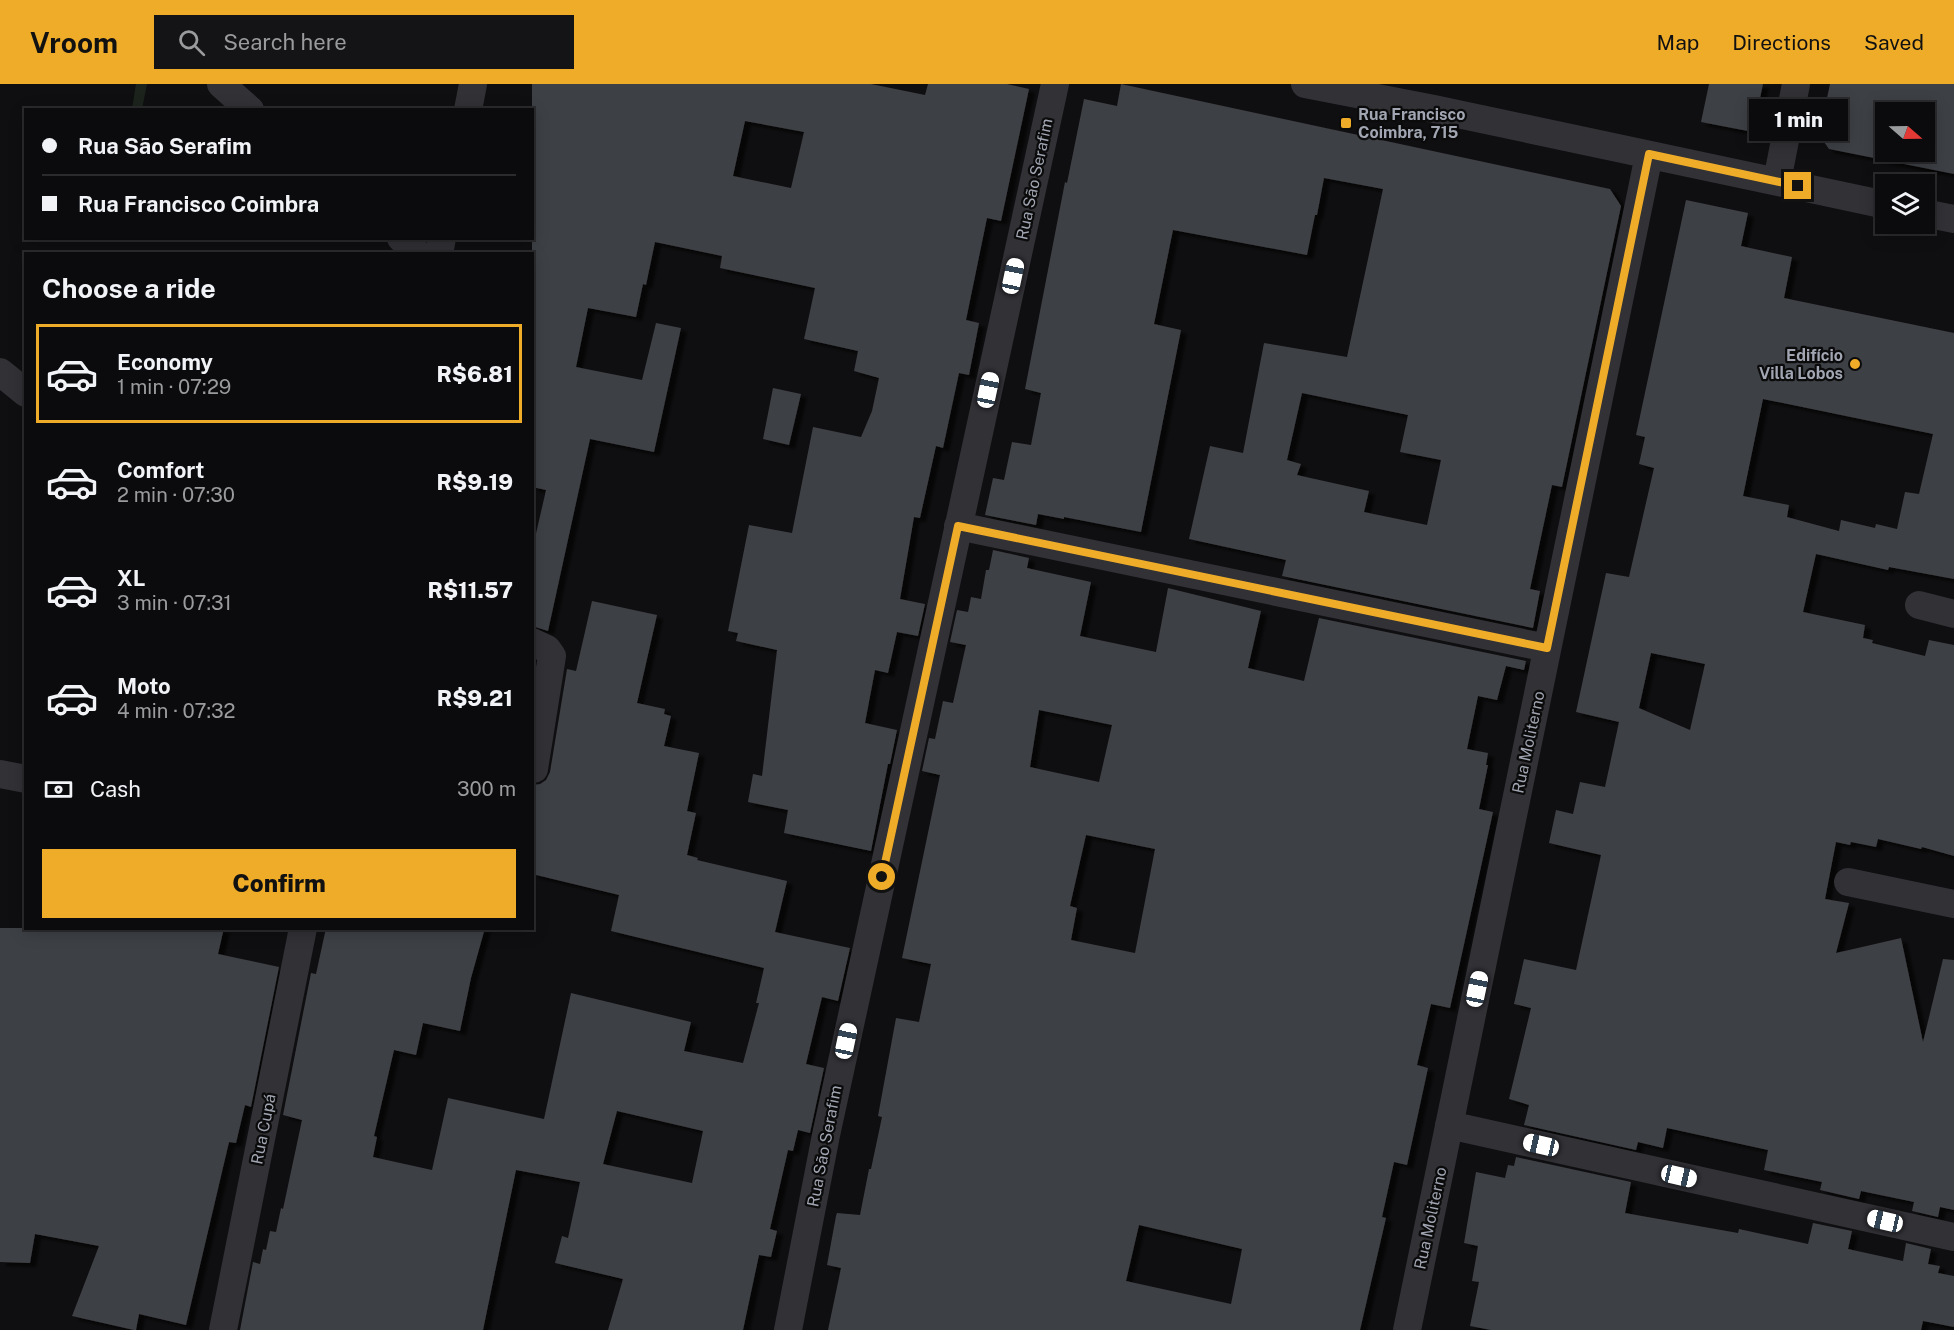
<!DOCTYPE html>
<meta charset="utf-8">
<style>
body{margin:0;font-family:"Public Sans",sans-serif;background:#141416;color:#f1f3f6;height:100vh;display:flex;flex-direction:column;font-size:22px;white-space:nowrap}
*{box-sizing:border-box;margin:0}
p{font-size:20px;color:#9a9b9d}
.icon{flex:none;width:33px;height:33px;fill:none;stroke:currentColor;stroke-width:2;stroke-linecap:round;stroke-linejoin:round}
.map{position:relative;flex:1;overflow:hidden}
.panel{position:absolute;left:24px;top:168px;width:510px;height:678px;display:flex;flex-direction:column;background:#0b0b0d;border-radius:0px;box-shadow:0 3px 15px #0003,0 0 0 2px #2b2b2e}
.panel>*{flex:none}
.banner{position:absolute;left:24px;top:24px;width:510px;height:132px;border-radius:0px;box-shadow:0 3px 15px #0003,0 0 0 2px #2b2b2e;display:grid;align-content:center;height:132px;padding:0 18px;background:#0b0b0d}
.needle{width:39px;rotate:110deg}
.buttons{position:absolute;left:1875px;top:18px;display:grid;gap:12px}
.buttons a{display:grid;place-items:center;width:60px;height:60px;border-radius:0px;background:#0b0b0d;box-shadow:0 3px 15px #0003,0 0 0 2px #2b2b2e;font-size:30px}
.end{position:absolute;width:27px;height:27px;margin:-14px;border:8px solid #efac29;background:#111;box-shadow:0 0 0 3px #111}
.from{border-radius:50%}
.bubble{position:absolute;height:42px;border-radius:0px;background:#0b0b0d;box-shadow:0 3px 15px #0003,0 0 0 2px #2b2b2e;font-size:20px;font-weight:800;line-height:42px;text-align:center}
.car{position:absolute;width:18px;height:36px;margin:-18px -9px;border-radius:8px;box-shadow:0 0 4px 2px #0007;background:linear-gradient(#fff 24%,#345 0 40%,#fff 0 76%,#345 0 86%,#fff 0)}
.banner b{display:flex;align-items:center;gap:21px;height:57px;font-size:22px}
.banner b+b{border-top:2px solid #2b2b2e}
.banner i{width:15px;height:15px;background:#f1f3f6}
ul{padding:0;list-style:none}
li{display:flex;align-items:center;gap:18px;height:99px;margin:0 12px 9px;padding:0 6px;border:3px solid transparent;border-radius:0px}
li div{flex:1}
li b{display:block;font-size:22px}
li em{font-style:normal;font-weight:800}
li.selected{border-color:#efac29}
li>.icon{width:54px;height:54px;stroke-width:1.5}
h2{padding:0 18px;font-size:27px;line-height:72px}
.pay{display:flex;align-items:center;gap:15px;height:66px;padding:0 18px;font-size:22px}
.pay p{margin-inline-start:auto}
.cta{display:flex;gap:12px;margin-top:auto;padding:12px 18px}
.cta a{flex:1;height:69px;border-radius:0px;background:#efac29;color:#111;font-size:24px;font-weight:800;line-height:69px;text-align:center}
header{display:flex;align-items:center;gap:36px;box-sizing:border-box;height:84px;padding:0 30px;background:#efac29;color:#111}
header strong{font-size:28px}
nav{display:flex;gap:33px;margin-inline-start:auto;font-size:21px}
.search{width:420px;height:54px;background:#141416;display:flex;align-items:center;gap:15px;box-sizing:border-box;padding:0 21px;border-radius:0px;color:#9a9b9d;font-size:22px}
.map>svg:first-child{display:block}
.green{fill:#1c231d}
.building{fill:#3e3f44;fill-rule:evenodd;filter:url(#shadow)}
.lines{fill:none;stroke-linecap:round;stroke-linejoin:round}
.street{stroke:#313136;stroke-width:28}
.route{stroke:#efac29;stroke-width:8}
.poi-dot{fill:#efac29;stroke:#0b0b0c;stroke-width:2}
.labels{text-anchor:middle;stroke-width:4.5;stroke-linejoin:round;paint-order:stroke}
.poi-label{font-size:16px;font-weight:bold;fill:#a1a6b2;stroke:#0b0b0c;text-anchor:start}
.street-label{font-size:16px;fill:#a1a6b2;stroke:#0b0b0c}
</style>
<header>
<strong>Vroom</strong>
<div class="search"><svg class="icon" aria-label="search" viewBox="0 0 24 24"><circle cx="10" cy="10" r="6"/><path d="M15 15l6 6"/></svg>Search here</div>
<nav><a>Map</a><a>Directions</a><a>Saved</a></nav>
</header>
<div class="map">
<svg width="1954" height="1246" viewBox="0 0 1954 1246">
<defs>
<filter id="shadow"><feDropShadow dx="6" dy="4" stdDeviation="1.5" flood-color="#0009"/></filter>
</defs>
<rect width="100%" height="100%" fill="#0f0f11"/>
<path class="green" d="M136,0H147L142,25H132Z"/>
<path class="building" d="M532,0H871L925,11L928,0H1007L1029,5L1001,137L987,134L966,236L979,239L969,291L959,289L943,364L936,362L920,434L914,433L900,515L925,520L918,552L897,548L888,589L875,586L865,639L897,646L890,680H888L871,767L784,749L788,726L748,718L753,690L762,692L777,566L736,557L738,549L728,547L749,441L792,449L813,343L861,353L872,327L879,294L854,287L858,267L804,255L815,204L720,184L722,172L655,158L646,201L643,200L636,233L588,224L576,283L642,296L656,239L681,244L654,368L590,355L548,547L532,542V467L546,406L532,403ZM745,37L804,48L791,104L733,92Z
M1121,0L1610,105L1621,122L1562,403L1552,401L1530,505L1540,507L1533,544L1282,492L1286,476L1189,455L1210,362L1243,369L1264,259L1347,273L1383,105L1324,94L1317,131H1315L1307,171L1173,146L1154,240L1181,246L1141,448L1064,433V435L1038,430L1036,441L985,431L993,394L1004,396L1012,358L1031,361L1041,309L1025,305L1065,98L1067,99L1084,15L1117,22ZM1302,309L1408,331L1400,368L1441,376L1427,441L1364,428L1369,407L1297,391L1301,380L1287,376Z
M1709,0H1763L1753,48L1701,38Z
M1830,0H1954V90L1829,65L1819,51ZM1886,28H1924V68H1886Z
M1686,116L1748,129L1741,162L1792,173L1784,214L1954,249V495L1889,483L1888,486L1816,470L1803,528L1865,541L1863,554L1873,556L1872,559L1925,572L1929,556L1954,561V772L1922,763L1921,765L1878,755L1876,763L1851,758L1850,761L1836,758L1825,815L1849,819L1836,869L1901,854L1923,958L1943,875L1954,876V1126L1940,1123L1938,1133L1912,1127L1914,1118L1861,1107L1859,1115L1820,1106L1822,1098L1764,1086L1768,1066L1667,1044L1663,1064L1638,1058L1636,1066L1524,1041L1529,1021L1509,1015L1531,924L1514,920L1524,875L1576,886L1601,771L1549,759L1556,726L1573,730L1580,698L1605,703L1619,638L1576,628L1606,489L1629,493L1654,384L1639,380L1645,353L1636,351ZM1763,315L1933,350L1919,410L1905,408L1897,445L1876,440L1875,444L1841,436L1839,447L1787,433L1789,421L1743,412ZM1651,569L1705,580L1690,646L1639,624Z
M773,304L801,310L789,361L763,355Z
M993,466L1029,474L1027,484L1091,498L1080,552L1156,568L1168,504L1261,527L1248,584L1304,597L1319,534L1526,577L1524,586L1506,582L1497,616L1478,612L1467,665L1488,669L1486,681H1488L1479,725L1493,728L1450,924L1431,920L1417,981L1428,984L1407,1081L1394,1078L1382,1133L1386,1134L1360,1246H828L841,1184L827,1181L836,1132L837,1129L860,1131L869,1085H871L882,1033L878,1032L896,934L919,938L931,880L902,874L940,691L922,687L929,654L935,655L943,617L953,619L966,561L950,558L957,526L968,528L971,513L981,515L986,486H989ZM1039,626L1112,641L1099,698L1030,683ZM1086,751L1155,765L1135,869L1071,856L1077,824L1070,822ZM1139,1141L1242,1165L1231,1220L1126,1197Z
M592,517L657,531L637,619L665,625L664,630L671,632L664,662L699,669L687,727L696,729L687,771L698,774L697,776L787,797L775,848L850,864L838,917L822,913L806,980L824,984L810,1049L798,1046L793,1067L788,1066L770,1145L777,1147L771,1173L759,1171L743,1246H608L623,1195L555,1179L562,1152L568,1154L580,1098L516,1086L483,1246H240L253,1178L260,1180L263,1165L266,1166L270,1147L276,1148L281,1124L283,1125L302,1036L283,1031L311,889L316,890L326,844H485L471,894L460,947L423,939L416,971L394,966L374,1052L377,1053L373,1073L432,1086L448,1014L544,1035L571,909L691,938L684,967L743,979L759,919H756L764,884L611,847L619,811L532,790V701L540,700L546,696L550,688L567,585L576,587ZM617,1027L703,1047L692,1099L603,1080Z
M0,844H224L218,870L279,883L251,1023L245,1021L236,1059L229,1058L186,1241L139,1230L136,1246H134L72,1232L99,1162L35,1150L30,1179L0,1178Z
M1516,1073L1631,1098L1625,1129L1738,1149L1739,1145L1808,1160L1813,1139L1852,1147L1848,1165L1903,1177L1906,1159L1931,1165L1928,1180L1940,1182L1938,1189L1954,1192V1243L1923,1237L1921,1246H1491L1470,1242L1479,1198L1472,1197L1478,1162L1464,1159L1476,1088L1505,1094L1508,1081L1514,1082Z"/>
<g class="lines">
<path class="street" d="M221,0L250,26
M1305,0L1434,25L1886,121
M468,26L473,0
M1777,97L1796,0
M1924,129L1954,135
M401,154L418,170
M439,170L442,154
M0,288L26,309
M958,442L1547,564
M1919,521L1954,530
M532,558L547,565L552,572L534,685
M0,690L26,695
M1848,798L1954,820
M1449,1041L1954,1153
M223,1246L303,844
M788,1246L826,1051L1055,0
M1407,1246L1649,71"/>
</g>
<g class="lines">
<path class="route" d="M882,793L958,442L1547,564L1649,70L1798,102"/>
</g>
<g class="poi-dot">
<rect x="1340" y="33" width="12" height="12" rx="3"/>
<circle cx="1855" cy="280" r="6"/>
</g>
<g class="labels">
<g class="poi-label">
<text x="1358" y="36">Rua Francisco<tspan x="1358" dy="18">Coimbra, 715</tspan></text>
<text x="1843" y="277" text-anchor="end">Edifício<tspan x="1843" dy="18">Villa Lobos</tspan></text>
</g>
<g class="street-label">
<text transform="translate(1034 95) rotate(-78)" y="6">Rua São Serafim</text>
<text transform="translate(1528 658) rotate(-78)" y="6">Rua Moliterno</text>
<text transform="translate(263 1045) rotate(-79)" y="6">Rua Cupá</text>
<text transform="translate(824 1062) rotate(-79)" y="6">Rua São Serafim</text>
<text transform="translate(1430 1134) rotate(-78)" y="6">Rua Moliterno</text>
</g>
</g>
</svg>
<div class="buttons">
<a><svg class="needle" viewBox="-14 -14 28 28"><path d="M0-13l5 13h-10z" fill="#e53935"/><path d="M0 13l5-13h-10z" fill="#9a9b9d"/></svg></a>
<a><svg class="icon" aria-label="layers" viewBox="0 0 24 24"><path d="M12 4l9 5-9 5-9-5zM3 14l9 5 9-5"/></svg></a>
</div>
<i class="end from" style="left:882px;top:793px"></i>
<i class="end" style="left:1798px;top:102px"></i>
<div class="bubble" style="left:1749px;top:15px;width:99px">1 min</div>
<i class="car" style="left:1013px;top:192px;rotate:12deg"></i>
<i class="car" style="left:988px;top:306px;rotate:12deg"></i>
<i class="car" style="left:1477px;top:905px;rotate:12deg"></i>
<i class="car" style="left:846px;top:957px;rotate:12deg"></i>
<i class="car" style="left:1541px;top:1061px;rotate:283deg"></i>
<i class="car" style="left:1679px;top:1092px;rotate:103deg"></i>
<i class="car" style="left:1885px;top:1137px;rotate:283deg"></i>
<div class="banner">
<b><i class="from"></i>Rua São Serafim</b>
<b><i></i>Rua Francisco Coimbra</b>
</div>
<section class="panel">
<h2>Choose a ride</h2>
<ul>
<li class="selected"><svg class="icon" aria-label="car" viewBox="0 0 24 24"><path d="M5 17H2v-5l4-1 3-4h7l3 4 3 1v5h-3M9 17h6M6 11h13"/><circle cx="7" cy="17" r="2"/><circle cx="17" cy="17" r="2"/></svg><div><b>Economy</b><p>1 min · 07:29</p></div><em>R$6.81</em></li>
<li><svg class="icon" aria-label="car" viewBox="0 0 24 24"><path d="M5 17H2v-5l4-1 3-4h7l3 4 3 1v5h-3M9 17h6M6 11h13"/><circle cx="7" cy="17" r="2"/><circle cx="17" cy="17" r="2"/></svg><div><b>Comfort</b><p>2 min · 07:30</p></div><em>R$9.19</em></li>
<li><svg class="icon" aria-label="car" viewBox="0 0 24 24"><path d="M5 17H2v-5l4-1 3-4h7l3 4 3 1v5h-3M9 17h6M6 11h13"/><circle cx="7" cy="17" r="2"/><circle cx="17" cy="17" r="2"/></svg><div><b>XL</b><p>3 min · 07:31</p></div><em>R$11.57</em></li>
<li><svg class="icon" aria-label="car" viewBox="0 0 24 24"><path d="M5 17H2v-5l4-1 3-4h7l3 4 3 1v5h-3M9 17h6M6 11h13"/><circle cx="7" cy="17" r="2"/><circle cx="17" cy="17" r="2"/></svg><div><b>Moto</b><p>4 min · 07:32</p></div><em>R$9.21</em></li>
</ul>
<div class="pay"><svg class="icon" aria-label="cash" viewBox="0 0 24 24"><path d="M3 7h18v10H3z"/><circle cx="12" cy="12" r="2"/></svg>Cash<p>300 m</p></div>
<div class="cta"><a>Confirm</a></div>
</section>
</div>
